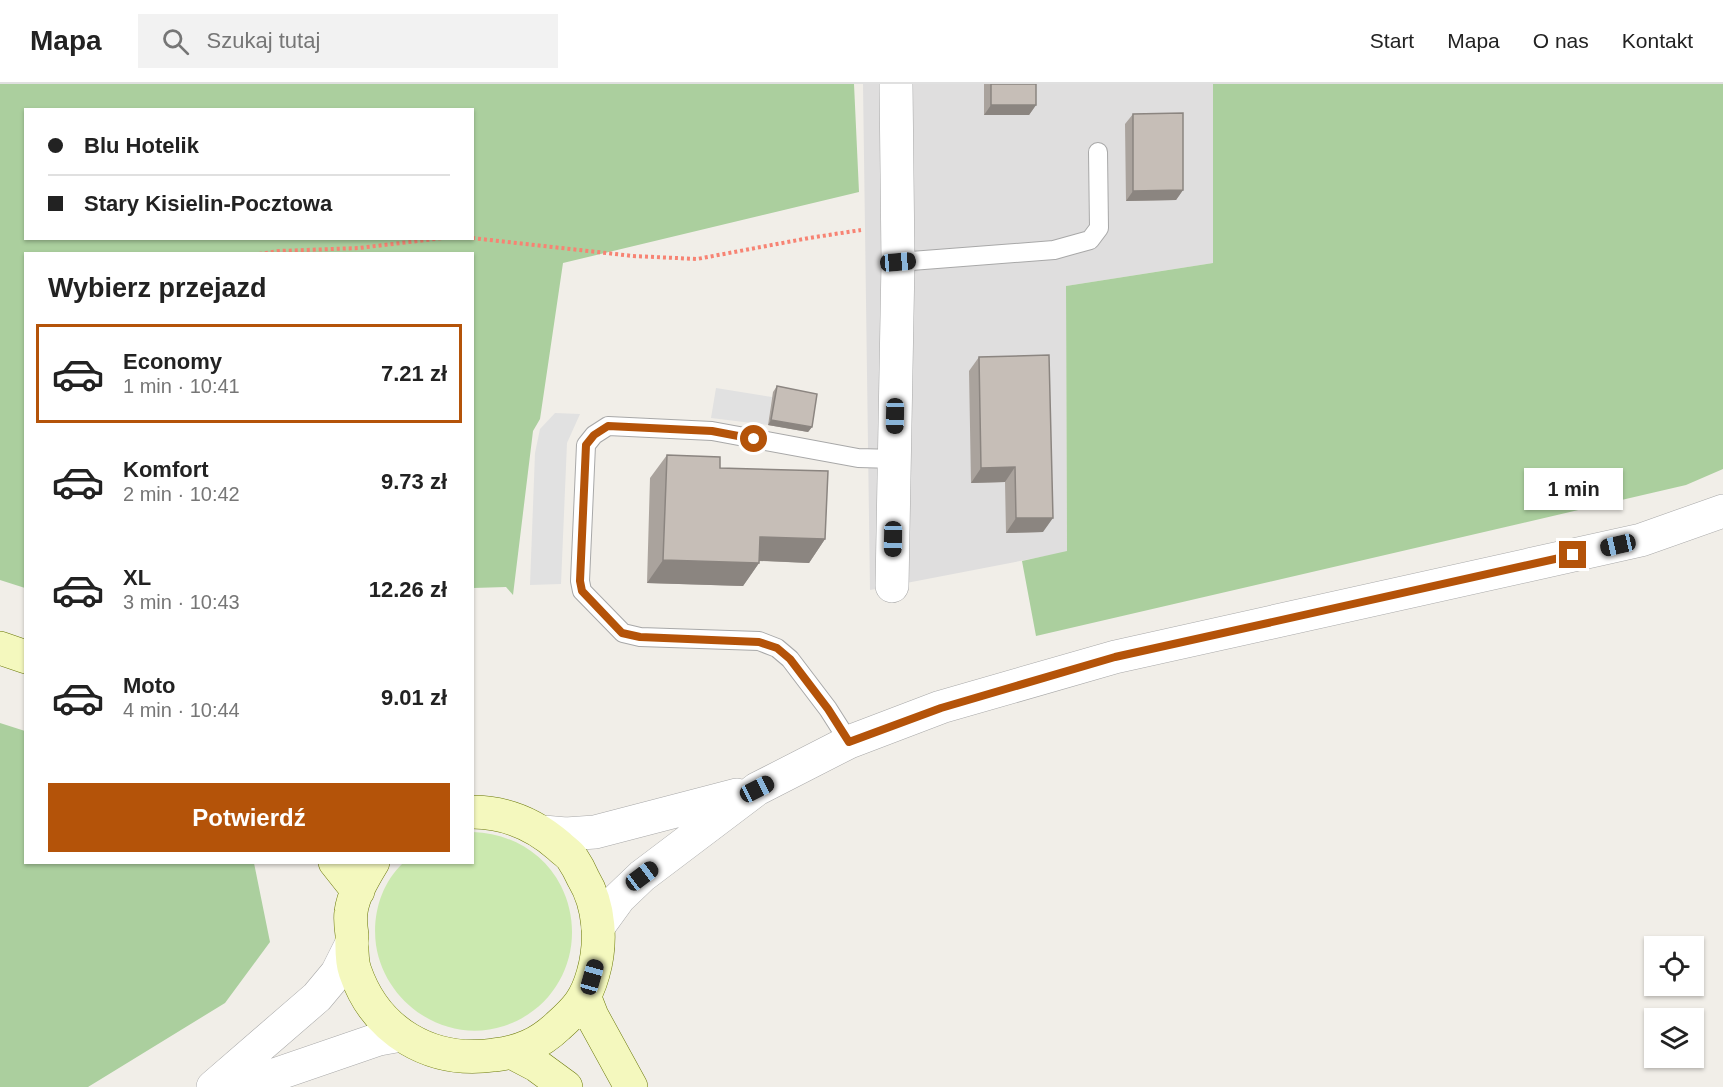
<!DOCTYPE html>
<html lang="pl">
<meta charset="utf-8">
<style>
body{margin:0;font-family:Arial,sans-serif;background:#f2f2f2;color:#222;height:100vh;display:flex;flex-direction:column;font-size:22px;white-space:nowrap}
*{box-sizing:border-box;margin:0}
p{font-size:20px;color:#767676}
.icon{flex:none;width:33px;height:33px;fill:none;stroke:currentColor;stroke-width:2;stroke-linecap:round;stroke-linejoin:round}
.map{position:relative;flex:1;overflow:hidden}
.sheet{position:absolute;left:24px;top:168px;width:450px;height:612px;display:flex;flex-direction:column;background:#fff;border-radius:0px;box-shadow:0 2px 4px #0004}
.sheet>*{flex:none}
.guide{position:absolute;left:24px;top:24px;width:450px;height:132px;border-radius:0px;box-shadow:0 2px 4px #0004;display:grid;align-content:center;height:132px;padding:0 24px;background:#fff}
.buttons{position:absolute;left:1644px;top:852px;display:grid;gap:12px}
.buttons a{display:grid;place-items:center;width:60px;height:60px;border-radius:0px;background:#fff;box-shadow:0 2px 4px #0004;font-size:30px}
.end{position:absolute;width:27px;height:27px;margin:-14px;border:8px solid #b45309;background:#fff;box-shadow:0 0 0 3px #fff}
.from{border-radius:50%}
.bubble{position:absolute;height:42px;border-radius:0px;background:#fff;box-shadow:0 2px 4px #0004;font-size:20px;font-weight:600;line-height:42px;text-align:center}
.car{position:absolute;width:18px;height:36px;margin:-18px -9px;border-radius:8px;box-shadow:0 0 4px 2px #0007;background:linear-gradient(#222 24%,#8ab4d8 0 40%,#222 0 76%,#8ab4d8 0 86%,#222 0)}
.guide b{display:flex;align-items:center;gap:21px;height:57px;font-size:22px}
.guide b+b{border-top:2px solid #e0e0e0}
.guide i{width:15px;height:15px;background:#222}
ul{padding:0;list-style:none}
li{display:flex;align-items:center;gap:18px;height:99px;margin:0 12px 9px;padding:0 12px;border:3px solid transparent;border-radius:0px}
li div{flex:1}
li b{display:block;font-size:22px}
li em{font-style:normal;font-weight:600}
li.active{border-color:#b45309}
li>.icon{width:54px;height:54px;stroke-width:1.5}
h2{padding:0 24px;font-size:27px;line-height:72px}
.primary-button{display:flex;gap:12px;margin-top:auto;padding:12px 24px}
.primary-button a{flex:1;height:69px;border-radius:0px;background:#b45309;color:#fff;font-size:24px;font-weight:600;line-height:69px;text-align:center}
header{display:flex;align-items:center;gap:36px;box-sizing:border-box;height:84px;padding:0 30px;background:#fff;border-bottom:2px solid #e0e0e0}
header strong{font-size:28px}
nav{display:flex;gap:33px;margin-inline-start:auto;font-size:21px}
.search{width:420px;height:54px;background:#f2f2f2;display:flex;align-items:center;gap:15px;box-sizing:border-box;padding:0 21px;border-radius:0px;color:#767676;font-size:22px}
.map>svg:first-child{display:block}
.residential{fill:#dfdede}
.grass{fill:#cbe9af}
.forest{fill:#abcf9e;fill-rule:evenodd}
.parking{fill:#e1e1e1}
.lines{fill:none;stroke-linecap:round;stroke-linejoin:round}
.service-casing{stroke:#a8a8a8;stroke-width:20}
.minor-casing{stroke:#a8a8a8;stroke-width:34}
.tertiary-casing{stroke:#a8a8a8;stroke-width:34}
.secondary-casing{stroke:#6a7808;stroke-width:34}
.path{stroke:#f78373;stroke-width:4;stroke-dasharray:3 3;stroke-linecap:butt}
.service{stroke:#fff;stroke-width:18}
.minor{stroke:#fff;stroke-width:33}
.tertiary{stroke:#fff;stroke-width:33}
.secondary{stroke:#f4f8be;stroke-width:33}
.wall{fill:#aaa39d}
.shaded-wall{fill:#8b8580}
.building{fill:#c6beb7;stroke:#8b8580;stroke-width:1.5}
.route{stroke:#b45309;stroke-width:8}
</style>
<header>
<strong>Mapa</strong>
<div class="search"><svg class="icon" aria-label="search" viewBox="0 0 24 24"><circle cx="10" cy="10" r="6"/><path d="M15 15l6 6"/></svg>Szukaj tutaj</div>
<nav><a>Start</a><a>Mapa</a><a>O nas</a><a>Kontakt</a></nav>
</header>
<div class="map">
<svg width="1723" height="1003" viewBox="0 0 1723 1003">
<rect width="100%" height="100%" fill="#f1eee8"/>
<path class="residential" d="M863,0H1213V179L1066,202L1067,468L870,506Z"/>
<path class="grass" d="M473,748C509,749 544,768 561,802C588,856 564,922 504,942C446,961 385,920 376,861C372,831 381,800 403,779L472,778Z"/>
<path class="forest" d="M0,0H854L859,108L563,179L540,335L533,347L513,511L506,503L473,504L472,170H26L25,504L0,496ZM26,26H472V154H26Z
M1213,0H1723V385L1686,401L1036,552L1022,477L1067,467L1066,202L1213,179Z
M0,639L25,647L26,778L254,779L270,858L225,919L88,1003H0Z"/>
<path class="parking" d="M716,304L772,313L768,341L711,334Z
M555,329L580,330L567,359L561,500L530,501L535,369L540,345Z"/>
<g class="lines">
<g class="service-casing">
<path id="service" d="M898,178L1054,166L1090,156L1099,144L1098,68
M849,658L828,625L790,575L777,564L759,557L640,553L623,549L582,507L580,497L586,361L594,351L608,342L712,347L858,374L895,375"/>
</g>
<g class="minor-casing">
<path id="minor" d="M892,502L898,178L896,0
M213,1003L317,913L337,889L352,859
M239,1003L379,955L401,951"/>
</g>
<g class="tertiary-casing">
<path id="tertiary" d="M543,748L566,750L595,748L737,711
M598,843L619,814L642,792L757,705L849,658L941,623L1115,573L1641,456L1723,427"/>
</g>
<g class="secondary-casing">
<path id="secondary" d="M0,564L26,573
M335,778L358,807
M373,778C364,793 353,811 351,828C350,835 351,844 352,851C352,862 351,876 355,887C376,948 431,980 494,971C520,968 539,960 558,942C577,925 586,915 593,890C602,859 600,822 583,794C580,787 576,780 572,774C569,770 563,766 559,762C534,740 506,728 472,728
M585,914L592,932L631,1003
M513,969L536,981L566,1003"/>
</g>
<path class="path" d="M472,154L633,172L697,175L809,154L861,146
M259,170L279,167L359,164L443,154"/>
<use href="#service" class="service"/>
<use href="#minor" class="minor"/>
<use href="#tertiary" class="tertiary"/>
<use href="#secondary" class="secondary"/>
</g>
<path class="wall" d="M984,0H1036V21L1029,31H984Z
M1133,30L1183,106L1176,116L1126,117L1125,40Z
M979,273L1043,448L1006,449L1005,398L971,399L969,287Z
M777,302L812,343L808,348L768,341L773,308Z
M667,371L720,384L825,455L809,479L759,477V479L743,502L647,499L650,394Z"/>
<path class="shaded-wall" d="M991,21H1036L1029,31H984Z
M1183,106L1176,116L1126,117L1133,107Z
M771,336L812,343L808,348L768,341Z
M1015,383L1005,398L971,399L981,384Z
M1016,434H1053L1043,448L1006,449Z
M760,453L825,455L809,479L744,476Z
M663,476L759,479L743,502L647,499Z"/>
<path class="building" d="M991,0H1036V21H991Z
M1183,29V106L1133,107V30Z
M1049,271L1053,434H1016L1015,383L981,384L979,273Z
M777,302L817,310L812,343L771,336Z
M667,371L720,373V384L828,387L825,455L760,453L759,479L663,476Z"/>
<g class="lines">
<path class="route" d="M754,355L712,347L608,342L594,351L586,361L580,497L582,507L622,549L640,553L759,558L777,564L790,575L828,625L849,658L941,624L1115,573L1573,471"/>
</g>
</svg>
<div class="buttons">
<a><svg class="icon" aria-label="locate" viewBox="0 0 24 24"><circle cx="12" cy="12" r="6"/><path d="M12 2v4M12 18v4M2 12h4M18 12h4"/></svg></a>
<a><svg class="icon" aria-label="layers" viewBox="0 0 24 24"><path d="M12 4l9 5-9 5-9-5zM3 14l9 5 9-5"/></svg></a>
</div>
<i class="end from" style="left:754px;top:355px"></i>
<i class="end" style="left:1573px;top:471px"></i>
<div class="bubble" style="left:1524px;top:384px;width:99px">1 min</div>
<i class="car" style="left:898px;top:178px;rotate:85deg"></i>
<i class="car" style="left:895px;top:332px;rotate:181deg"></i>
<i class="car" style="left:893px;top:455px;rotate:181deg"></i>
<i class="car" style="left:1618px;top:461px;rotate:257deg"></i>
<i class="car" style="left:757px;top:705px;rotate:63deg"></i>
<i class="car" style="left:642px;top:792px;rotate:53deg"></i>
<i class="car" style="left:592px;top:893px;rotate:16deg"></i>
<div class="guide">
<b><i class="from"></i>Blu Hotelik</b>
<b><i></i>Stary Kisielin-Pocztowa</b>
</div>
<section class="sheet">
<h2>Wybierz przejazd</h2>
<ul>
<li class="active"><svg class="icon" aria-label="car" viewBox="0 0 24 24"><path d="M5 17H2v-5l4-1 3-4h7l3 4 3 1v5h-3M9 17h6M6 11h13"/><circle cx="7" cy="17" r="2"/><circle cx="17" cy="17" r="2"/></svg><div><b>Economy</b><p>1 min · 10:41</p></div><em>7.21 zł</em></li>
<li><svg class="icon" aria-label="car" viewBox="0 0 24 24"><path d="M5 17H2v-5l4-1 3-4h7l3 4 3 1v5h-3M9 17h6M6 11h13"/><circle cx="7" cy="17" r="2"/><circle cx="17" cy="17" r="2"/></svg><div><b>Komfort</b><p>2 min · 10:42</p></div><em>9.73 zł</em></li>
<li><svg class="icon" aria-label="car" viewBox="0 0 24 24"><path d="M5 17H2v-5l4-1 3-4h7l3 4 3 1v5h-3M9 17h6M6 11h13"/><circle cx="7" cy="17" r="2"/><circle cx="17" cy="17" r="2"/></svg><div><b>XL</b><p>3 min · 10:43</p></div><em>12.26 zł</em></li>
<li><svg class="icon" aria-label="car" viewBox="0 0 24 24"><path d="M5 17H2v-5l4-1 3-4h7l3 4 3 1v5h-3M9 17h6M6 11h13"/><circle cx="7" cy="17" r="2"/><circle cx="17" cy="17" r="2"/></svg><div><b>Moto</b><p>4 min · 10:44</p></div><em>9.01 zł</em></li>
</ul>
<div class="primary-button"><a>Potwierdź</a></div>
</section>
</div>
